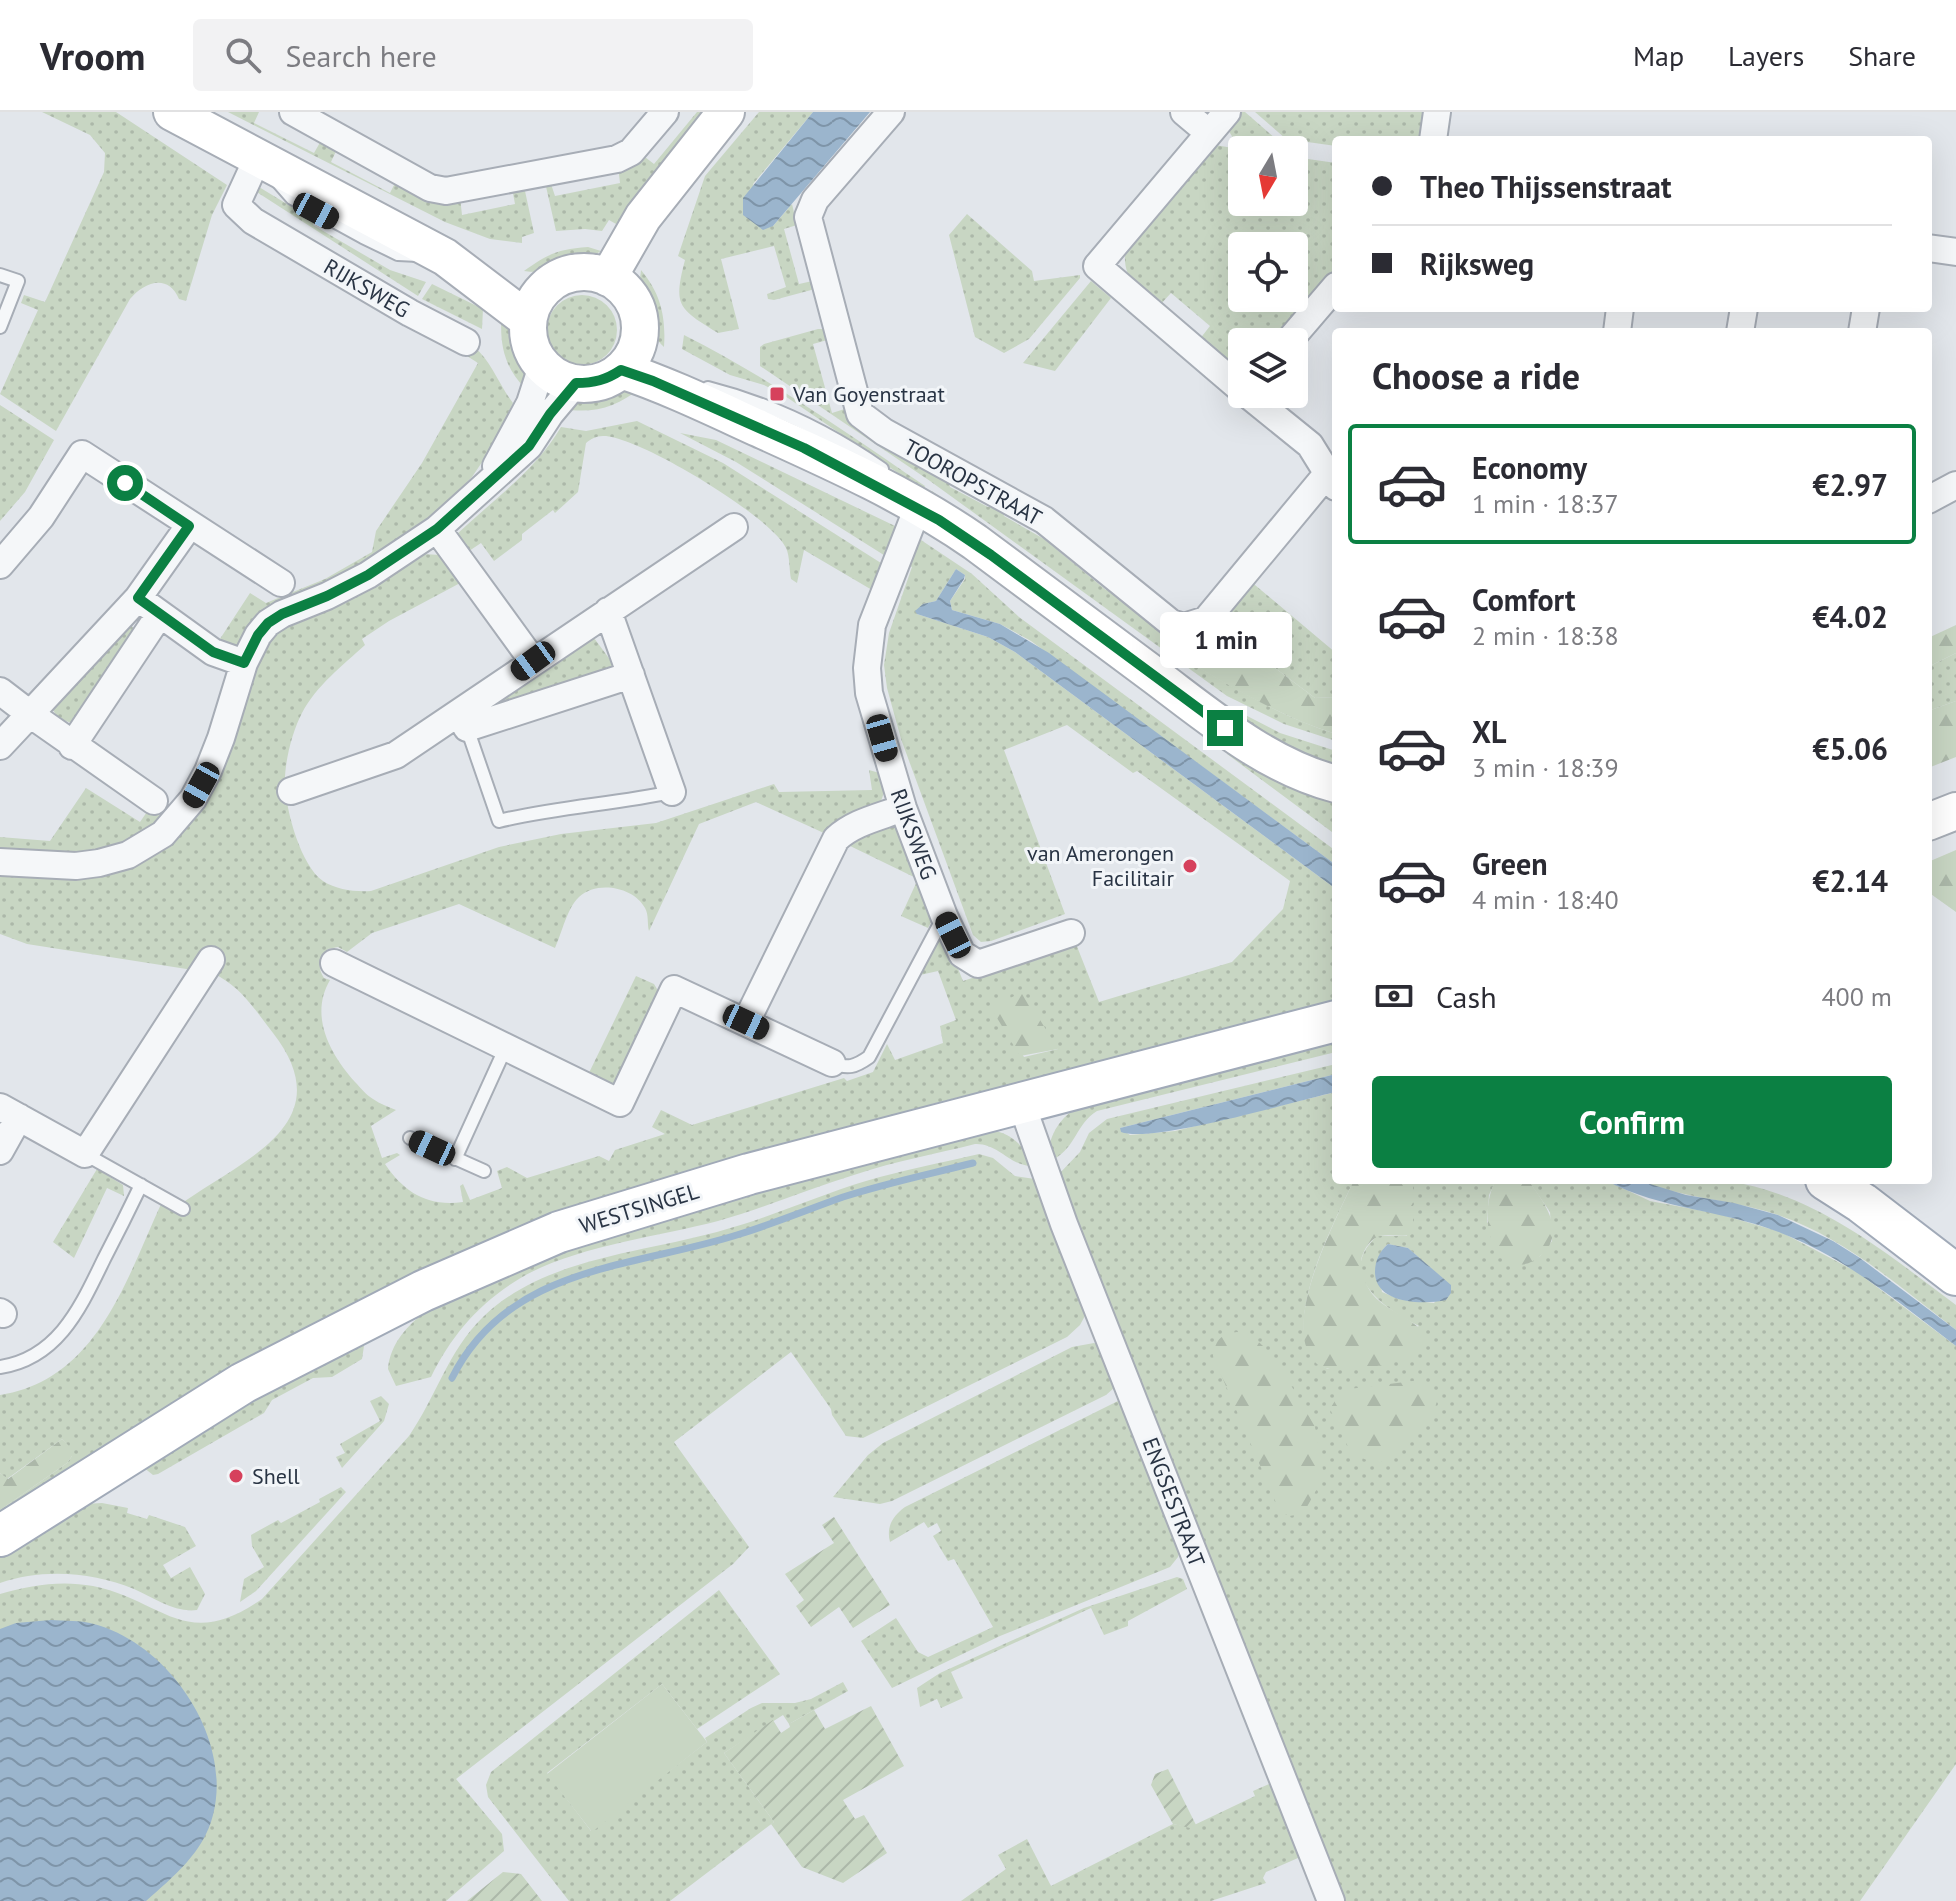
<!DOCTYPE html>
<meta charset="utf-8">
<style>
body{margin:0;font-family:"PT Sans",sans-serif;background:#f2f2f3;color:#2b2b33;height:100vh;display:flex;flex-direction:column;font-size:30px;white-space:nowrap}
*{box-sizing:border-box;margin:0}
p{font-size:26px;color:#7c7c81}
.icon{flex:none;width:44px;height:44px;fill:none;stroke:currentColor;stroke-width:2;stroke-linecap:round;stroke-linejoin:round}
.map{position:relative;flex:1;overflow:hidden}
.panel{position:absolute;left:1332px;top:216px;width:600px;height:856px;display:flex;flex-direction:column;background:#fff;border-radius:8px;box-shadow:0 8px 32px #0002}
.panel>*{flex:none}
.hud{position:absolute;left:1332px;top:24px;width:600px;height:176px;border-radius:8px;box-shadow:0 8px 32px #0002;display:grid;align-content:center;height:176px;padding:0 40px;background:#fff}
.needle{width:52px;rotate:190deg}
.buttons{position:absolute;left:1228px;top:24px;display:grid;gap:16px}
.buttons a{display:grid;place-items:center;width:80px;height:80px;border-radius:8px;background:#fff;box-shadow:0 8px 32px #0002;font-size:40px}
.end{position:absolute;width:36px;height:36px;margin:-18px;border:10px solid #0b8043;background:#fff;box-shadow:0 0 0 4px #fff}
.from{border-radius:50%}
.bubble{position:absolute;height:56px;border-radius:8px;background:#fff;box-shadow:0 8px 32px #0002;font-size:26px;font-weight:700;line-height:56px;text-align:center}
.car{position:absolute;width:24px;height:48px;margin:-24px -12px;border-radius:10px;box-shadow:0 0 6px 2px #0007;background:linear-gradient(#222 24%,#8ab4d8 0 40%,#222 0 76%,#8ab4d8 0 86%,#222 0)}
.hud b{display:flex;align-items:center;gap:28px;height:76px;font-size:30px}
.hud b+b{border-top:2px solid #e1e1e2}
.hud i{width:20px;height:20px;background:#2b2b33}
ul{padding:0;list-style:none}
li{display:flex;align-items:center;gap:24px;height:120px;margin:0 16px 12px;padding:0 24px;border:4px solid transparent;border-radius:8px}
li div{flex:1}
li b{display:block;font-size:30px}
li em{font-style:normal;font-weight:700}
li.current{border-color:#0b8043}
li>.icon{width:72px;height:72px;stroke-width:1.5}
h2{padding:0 40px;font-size:36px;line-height:96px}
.pay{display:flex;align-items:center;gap:20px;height:88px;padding:0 40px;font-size:30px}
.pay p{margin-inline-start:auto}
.action{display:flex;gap:16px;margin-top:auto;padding:16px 40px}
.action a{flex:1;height:92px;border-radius:8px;background:#0b8043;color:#fff;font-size:32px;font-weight:700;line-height:92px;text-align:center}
header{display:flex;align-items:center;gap:48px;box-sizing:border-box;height:112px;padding:0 40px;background:#fff;border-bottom:2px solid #e1e1e2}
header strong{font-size:38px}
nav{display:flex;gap:44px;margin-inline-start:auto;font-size:28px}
.search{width:560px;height:72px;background:#f2f2f3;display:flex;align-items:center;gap:20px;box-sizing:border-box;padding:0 28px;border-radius:8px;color:#7c7c81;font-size:30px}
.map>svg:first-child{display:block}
.grass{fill:url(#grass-dots);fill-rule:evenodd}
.forest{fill:url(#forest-firs)}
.garden{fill:url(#garden-furrows)}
.pitch{fill:#c8d6c3}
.water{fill:url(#water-waves)}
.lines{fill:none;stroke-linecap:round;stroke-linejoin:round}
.stream{stroke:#9bb5cd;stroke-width:7}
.lane-casing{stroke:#a7adb6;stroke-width:16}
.street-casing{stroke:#a7adb6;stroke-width:30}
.secondary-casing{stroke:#a7adb6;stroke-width:40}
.primary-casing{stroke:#a1aab8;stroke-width:44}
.lane{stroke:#f5f7f9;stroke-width:12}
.street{stroke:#f5f7f9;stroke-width:26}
.secondary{stroke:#fff;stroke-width:36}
.primary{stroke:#fff;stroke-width:40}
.route{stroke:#0b8043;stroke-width:10}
.poi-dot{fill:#d6415c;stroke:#f2f5f8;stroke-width:3}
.labels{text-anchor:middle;stroke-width:6;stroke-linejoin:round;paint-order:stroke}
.street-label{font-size:22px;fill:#293444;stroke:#f2f5f8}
.poi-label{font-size:22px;fill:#293444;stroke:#f2f5f8;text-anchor:start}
</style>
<header>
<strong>Vroom</strong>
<div class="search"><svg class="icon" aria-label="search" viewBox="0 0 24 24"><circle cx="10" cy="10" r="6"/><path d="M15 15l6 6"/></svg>Search here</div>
<nav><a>Map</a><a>Layers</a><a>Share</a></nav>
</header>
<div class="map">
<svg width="1956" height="1789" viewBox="0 0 1956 1789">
<defs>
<pattern id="grass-dots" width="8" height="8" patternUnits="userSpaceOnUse" patternTransform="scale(2)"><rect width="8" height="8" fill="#c8d6c3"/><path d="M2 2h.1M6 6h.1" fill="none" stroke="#acb8a9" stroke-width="1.8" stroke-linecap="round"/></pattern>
<pattern id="forest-firs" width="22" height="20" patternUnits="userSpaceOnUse" patternTransform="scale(2)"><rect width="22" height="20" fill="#c8d6c3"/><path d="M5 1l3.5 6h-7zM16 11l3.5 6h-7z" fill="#acb8a9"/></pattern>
<pattern id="garden-furrows" width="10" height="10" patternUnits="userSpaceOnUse" patternTransform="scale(2)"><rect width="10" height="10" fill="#c8d6c3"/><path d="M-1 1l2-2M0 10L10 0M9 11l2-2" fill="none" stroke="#acb8a9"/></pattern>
<pattern id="water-waves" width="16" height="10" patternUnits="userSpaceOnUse" patternTransform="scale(2)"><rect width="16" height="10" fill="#9bb5cd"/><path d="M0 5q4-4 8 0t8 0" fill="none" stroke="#7e94a8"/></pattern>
</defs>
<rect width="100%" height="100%" fill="#e2e6eb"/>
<path class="grass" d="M42,0H116L227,73L212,103L186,189L179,187C168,161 144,170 130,187L56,319L0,282L38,198L21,191L24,183L45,190L104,60L105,41L90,23Z
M228,0H259L254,11L314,41L322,27L338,35L331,50L390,81L397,67L460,85L462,103L515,92L512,76L518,74L525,79L534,121L522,125V131L490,127L445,110Z
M697,0H708L616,112L609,108L602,119L585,117L556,119L545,70L550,69L555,84L620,71L618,54L641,42L654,52Z
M759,0H813L753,72L773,114L792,92L797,113L784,117L799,172L817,168L815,177L774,188L768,187L767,182L786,175L774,134L721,147L739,217L718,221C678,196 673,194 685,148L678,144L705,64Z
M1240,0H1245L1283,33L1233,26L1227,16Z
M1255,0H1432L1428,28H1336V34L1286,27Z
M1215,33L1245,38H1242V90H1294V45L1336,51V160L1275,230H1242V256H1235L1199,228L1210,214L1171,181L1159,194C1139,176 1123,169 1125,140ZM1242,134H1294V186H1242Z
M254,72L315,109L313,113L390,158L426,170L418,184L252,77Z
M967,102L1032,159L1034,169L1080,163V166L1029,227L1004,241L975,225L949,123Z
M588,135L601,139C579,153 550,163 524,159C548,142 558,137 588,135Z
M641,158C661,182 666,205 664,235C644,216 637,185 641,158Z
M1091,169L1111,186L1055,259L1023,251Z
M432,172L483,197L482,217L422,187Z
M547 218a35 35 0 1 1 70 0a35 35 0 1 1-70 0Z
M502,199C518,221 527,249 526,277C503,255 499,229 502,199Z
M818,217H825L831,227L813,232L832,301L851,295L946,362L950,375L988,395L1002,393L1004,404L1044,427L1106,478L1118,477L1173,520L1249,468L1336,541V585L1315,586L1219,514L1184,547C1233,575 1281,605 1336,622V629L1284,612L1227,584L930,369L760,254V235L764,232Z
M684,223C769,266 846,320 925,374L923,378L785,284L764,273L730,263L682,237Z
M473,234C491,248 499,273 513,291L508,301L513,304L472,365L431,407L235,535L216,533L250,481L266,491L325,467L372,440L376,419L422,351L478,251L467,244Z
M622,274L641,276C616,295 595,302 563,297L581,284L601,282Z
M0,293L54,328L25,380L0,409Z
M637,309L723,351L881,451L872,478L804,438L797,471L791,467C789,458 790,444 786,436C772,405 637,323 603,324C596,324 591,327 586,331L578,380L555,401L553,398L522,422V428L494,449L481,431L466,441L457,422C493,388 535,359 561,315L586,319Z
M680,321L716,328L895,414L887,445L736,350Z
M932,379L1218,589L1280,621L1336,639V653L1275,630L929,383Z
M921,428L972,462L1019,505L1336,739V753L1031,529L1000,512L952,498L950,489L965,467V463L956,457L936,489L923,492L917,502L988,525L1015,540L1336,777V890L932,992L853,1019L251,1246L88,1345L0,1407V1398L67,1351L72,1344L71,1337L62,1327L7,1367L0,1361V1283C97,1268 126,1168 162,1090L178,1099L185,1089C249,1045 341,1009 273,921C255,898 240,873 212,861L27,832L0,822V765L5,761L157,738L262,539L275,521L423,442L440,443L462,470L389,509L362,527L365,533C343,553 316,574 302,601C292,620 284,652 285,673C286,699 301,754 323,769C337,778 355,780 371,779L499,735L561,722L656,711L774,672L779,680L872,678L869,658L883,662L886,675L881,689L826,722L756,690L699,712L649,819C647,812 649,803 645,796C634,775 597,768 579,785C567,796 562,821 555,836L459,792L372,821L347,840L338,835L328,837C319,847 317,855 324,866L330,868C309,904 330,942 355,970C361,976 366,983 373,987C380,992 389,995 396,998L371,1014L382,1046L397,1041L400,1043L385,1052C404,1080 427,1095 463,1090L460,1074L463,1072L470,1088L502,1076L497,1059L507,1055L527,1066L599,1044L609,1049L615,1038L665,1022L652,1015L661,998L692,1013L844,966L847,969L873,960L887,932L895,948L943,931L940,914L956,908L938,859L920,863L942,817L963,869L1076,832L1099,890L1232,850L1283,797L1290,769L1137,659L1133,661L1067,613L1004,638L1065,802L991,829L981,830L973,823L901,627L887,576L884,553L889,521L912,455L906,453L915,432ZM992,896L1058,937L1024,945Z
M130,511L135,519L73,611C63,609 55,605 52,595Z
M590,524L594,526L614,553V557L492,599L488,592Z
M1956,541V589L1928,599V555Z
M1227,633L1336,686V723L1227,642Z
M86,676L140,710L149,697L165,707L136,729L92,742L0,740V725L50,729Z
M894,713L901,716L933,806L928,816L901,804L918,767L846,732L850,728Z
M636,864L654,872L660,882L617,970L610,973L586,967Z
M1336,929V940L1097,999C1076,1012 1076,1035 1054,1047L1048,1039C1052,1017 1063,1003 1082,992Z
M1336,952V962L1120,1016L1130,1023L1175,1019L1336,980V1068H1354C1336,1108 1268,1231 1328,1257L1419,1214C1385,1197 1334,1163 1377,1124H1407L1413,1068H1496L1489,1083L1487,1110L1525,1152L1540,1144L1552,1129L1550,1100L1528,1068H1605L1650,1089L1719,1102L1781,1120L1857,1160L1956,1234V1652L1860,1789H1340L1229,1494L1208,1457L1058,1063L1080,1040L1089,1021L1107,1007ZM1388,1132L1408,1136L1450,1173L1434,1191L1399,1187L1382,1180C1379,1161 1372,1146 1388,1132Z
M992,1018C1014,1023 1024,1034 1033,1054C1010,1055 999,1031 975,1032C936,1042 895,1049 857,1062C810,1076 765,1096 718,1109C657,1125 571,1135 519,1167C479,1191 451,1224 431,1265L396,1274L388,1257C390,1232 408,1212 427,1199L609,1115Z
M979,1042L993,1046L1015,1064L1035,1067L1086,1202L1080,1213L1067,1225L863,1326L846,1324L832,1303L831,1297L791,1240L674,1330L749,1435L733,1452L456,1667L502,1722L504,1739L446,1789H0V1482C31,1473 61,1468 93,1474C163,1488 185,1541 262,1487L409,1324C436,1285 448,1239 483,1205C546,1144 647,1141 727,1117C774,1104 819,1083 866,1069C903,1058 941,1051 979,1042Z
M97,1057L123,1073L124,1084L107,1076L74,1146L53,1130Z
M1637,1068C1666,1068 1699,1064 1728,1069C1817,1083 1886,1141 1956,1193V1218C1900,1175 1843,1124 1775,1102C1729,1087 1681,1086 1637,1068Z
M1094,1231L1107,1236L1118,1265L1114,1276L1106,1283L892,1389L880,1392L833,1385L868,1343L883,1331L1072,1235Z
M359,1232L364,1234L362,1247L332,1265L313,1266L272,1288L264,1301L158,1362L153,1363L143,1355L196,1316Z
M381,1284L389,1292L384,1309L342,1356L336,1345L345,1341L340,1332L380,1309L370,1289Z
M1118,1289L1125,1291L1181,1433L1178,1445L1170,1455L1000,1524L892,1576L861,1529L896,1506L918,1540L928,1545L993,1515L954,1447L948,1449L933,1424L941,1419L937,1411L928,1416L924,1410L890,1430C886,1414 893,1404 905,1395Z
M341,1375L346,1380L256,1479L240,1490L244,1467L264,1455L252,1434L251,1423L278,1408L281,1411L320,1390L319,1387Z
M102,1391L128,1396L127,1401L147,1407L149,1403L185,1415L196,1434L163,1453L171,1466L190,1455L205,1482L197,1498C175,1501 154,1486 134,1477C93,1460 43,1456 0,1471V1442L85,1392Z
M1177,1465L1183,1467L1187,1477L1128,1509V1514L1104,1523L1091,1496L951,1560L963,1586L941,1596L937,1587L920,1595L917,1576L940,1561L1084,1496Z
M719,1478L780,1562L697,1617L662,1572L547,1661L591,1719L707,1630L705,1626L751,1596L762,1591H795L811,1587L843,1570L848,1579L789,1612L783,1603L724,1641L774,1710L670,1789H569L488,1685L486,1673L491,1660Z
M1274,1670L1302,1742L1298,1746L1266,1760L1263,1766L1266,1771L1211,1789H961L1006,1757L998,1743L1027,1727L1051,1774L1173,1712L1190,1715L1255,1684L1253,1679Z"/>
<path class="forest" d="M1956,513V541L1928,555V526Z
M1219,514L1315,586L1336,585V622C1281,605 1233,576 1184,547C1188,527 1201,520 1219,514Z
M1956,589V645L1928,656V599Z
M1956,738V800L1928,780V750Z
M1020,881L1024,882L1058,937L1020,944L991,896Z
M1354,1068H1413V1115L1411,1123C1401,1125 1390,1122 1380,1124C1372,1126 1366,1134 1363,1142C1360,1148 1361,1153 1362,1160C1371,1199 1405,1197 1427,1224C1425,1230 1423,1235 1418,1240C1401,1252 1334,1266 1317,1252C1314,1249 1309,1241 1307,1237C1290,1195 1336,1107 1354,1068Z
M1496,1068H1528C1544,1090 1568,1121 1540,1144C1534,1149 1526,1154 1518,1152C1483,1148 1482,1091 1496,1068Z
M1237,1220L1250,1222L1263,1234L1288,1268L1315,1315L1324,1364L1303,1402L1289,1404L1280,1400L1213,1244C1216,1228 1220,1222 1237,1220Z
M1413,1269L1433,1277L1437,1289L1433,1302L1378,1353L1351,1341L1330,1297L1336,1287L1349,1277Z
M62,1327L72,1337V1344L67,1351L0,1398V1361L8,1367Z"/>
<path class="garden" d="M834,1405L890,1493L853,1516L839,1495L811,1515L796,1494L804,1488L785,1462L834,1431L822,1413Z
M871,1594L904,1654L843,1688L855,1707L864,1703L887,1741L843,1771L802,1755L771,1712L774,1710L724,1641L773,1608L781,1621L790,1615L789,1612L814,1598L825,1617Z
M1168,1657L1196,1713L1190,1716L1173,1712L1151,1673L1155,1662Z
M503,1760L521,1762L542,1789H467Z"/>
<path class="pitch" d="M662,1572L707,1630L592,1720L547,1662Z"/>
<path class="water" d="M813,0H870L773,114L763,118L743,103V86Z
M956,457L965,463L964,467L950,489L952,498L1000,512L1049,541L1336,753V777L1015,540L988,525L917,502L915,499L923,492L936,489Z
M1336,962V980C1295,989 1152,1032 1121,1020L1120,1016Z
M1605,1068H1637L1686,1083L1734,1091L1778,1103L1833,1129L1860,1146L1956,1218V1234C1901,1192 1846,1146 1781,1121C1721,1097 1664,1099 1605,1068Z
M1388,1132L1408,1136L1451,1173V1181L1446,1188C1423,1193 1376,1192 1375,1161C1375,1149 1379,1140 1388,1132Z
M51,1508C65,1509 80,1508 94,1512C169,1532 233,1626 213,1703C204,1740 173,1765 146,1789H0V1517L16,1511Z"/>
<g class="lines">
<path class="stream" d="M452,1266C509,1152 635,1156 740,1122C775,1111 809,1097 843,1085C886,1071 930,1062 973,1051"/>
<g class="lane-casing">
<path id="lane" d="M278,70L292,86L363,125L398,142L418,143
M0,163L18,169L0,215
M708,276C771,292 829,320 882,357
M467,616L499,709C556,695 615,692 672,680
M832,951C848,957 855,955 869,945L944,804
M410,1026L484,1059
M85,1042L183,1097
M455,1047L505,937
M0,1255C59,1246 81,1194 104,1147C117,1122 129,1098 141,1073"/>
</g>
<g class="street-casing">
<path id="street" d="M293,0L430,76L446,79L617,47L631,40L665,0
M891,0L815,88L808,105L860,302L884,320L1044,408L1171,511L1184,515L1206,508L1327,362
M1184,0L1209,21
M1227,0L1097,154L1242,278
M1433,28L1437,0
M258,45L236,93L253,109L410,201L466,230
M1928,136L1956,140
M1617,220L1620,196
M1740,220L1744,196
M1862,220L1866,196
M1288,230L1336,174
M1247,282L1310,333L1336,375
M496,354L530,291L542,254
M1928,388L1956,373
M918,395L872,513L867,556L869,581L903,696L944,804L962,842L978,852L1071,821
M189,414L138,486L213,540L244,551
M437,417L533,549
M0,453L41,405L82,342L281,471
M138,486L30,602L154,689
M608,499L672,680
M0,579L30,602L0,634
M459,602L467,616L631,563
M72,634L160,502
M291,679L396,643L734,415
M0,750L76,754L99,751L128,743L163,722L193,687L208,659L221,626L244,551L258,523L268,511L282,502L327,484L368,463L437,417L529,334L550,302L576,271
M334,851L620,991L674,877L832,951
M746,910L836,727C854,710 880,705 903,696
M1021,990L1064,1112L1331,1789
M0,995L85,1042L211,848
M0,1039L19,1005
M0,1200L3,1202"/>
</g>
<g class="secondary-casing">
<path id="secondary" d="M172,0L445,145L528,208
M528 216a56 56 0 1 1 112 0a56 56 0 1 1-112 0Z
M608,166L643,105L726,0
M621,258C669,274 714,296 760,317C833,350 909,384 975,430C1035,474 1095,519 1155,564C1211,606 1267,654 1336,672
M1928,710L1956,699"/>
</g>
<g class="primary-casing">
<path id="primary" d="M1826,1068L1862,1091L1956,1163
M0,1424L243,1271L423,1179L559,1120L749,1062L1336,909"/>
</g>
<use href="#lane" class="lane"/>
<use href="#street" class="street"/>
<use href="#secondary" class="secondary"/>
<use href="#primary" class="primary"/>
</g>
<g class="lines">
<path class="route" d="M125,371L189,414L138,486L213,540L244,551L258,523L268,511L282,502L327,484L368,463L437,417L529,334L550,302L576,271C594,271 606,268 621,258L653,269L804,336L939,408L991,443L1225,616"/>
</g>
<g class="poi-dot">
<rect x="769" y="274" width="16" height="16" rx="4"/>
<circle cx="1190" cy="754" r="8"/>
<circle cx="236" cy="1364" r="8"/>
</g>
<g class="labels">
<g class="street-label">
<text transform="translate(367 176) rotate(30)" y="8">RIJKSWEG</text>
<text transform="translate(973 370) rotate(29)" y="8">TOOROPSTRAAT</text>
<text transform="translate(914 722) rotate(70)" y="8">RIJKSWEG</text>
<text transform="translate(639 1096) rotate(-17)" y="8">WESTSINGEL</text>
<text transform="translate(1174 1390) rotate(69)" y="8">ENGSESTRAAT</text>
</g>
<g class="poi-label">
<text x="793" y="290">Van Goyenstraat</text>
<text x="1174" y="749" text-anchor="end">van Amerongen<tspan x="1174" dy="25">Facilitair</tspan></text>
<text x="252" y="1372">Shell</text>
</g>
</g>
</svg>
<div class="buttons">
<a><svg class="needle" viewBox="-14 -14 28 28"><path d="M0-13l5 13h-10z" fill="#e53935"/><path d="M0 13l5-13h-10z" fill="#7c7c81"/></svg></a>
<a><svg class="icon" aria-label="locate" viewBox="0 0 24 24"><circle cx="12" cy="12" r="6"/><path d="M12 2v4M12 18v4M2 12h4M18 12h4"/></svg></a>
<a><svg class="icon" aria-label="layers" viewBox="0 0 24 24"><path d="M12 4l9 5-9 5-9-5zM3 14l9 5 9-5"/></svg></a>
</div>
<i class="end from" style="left:125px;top:371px"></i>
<i class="end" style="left:1225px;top:616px"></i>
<div class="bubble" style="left:1160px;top:500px;width:132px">1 min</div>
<i class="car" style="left:316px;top:99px;rotate:118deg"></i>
<i class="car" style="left:533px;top:549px;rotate:234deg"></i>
<i class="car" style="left:882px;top:626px;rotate:164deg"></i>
<i class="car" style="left:201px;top:673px;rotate:209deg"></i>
<i class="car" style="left:953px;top:823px;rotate:334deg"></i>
<i class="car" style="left:746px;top:910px;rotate:115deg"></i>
<i class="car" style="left:432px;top:1036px;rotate:295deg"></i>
<div class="hud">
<b><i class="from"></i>Theo Thijssenstraat</b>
<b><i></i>Rijksweg</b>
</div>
<section class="panel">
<h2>Choose a ride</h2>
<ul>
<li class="current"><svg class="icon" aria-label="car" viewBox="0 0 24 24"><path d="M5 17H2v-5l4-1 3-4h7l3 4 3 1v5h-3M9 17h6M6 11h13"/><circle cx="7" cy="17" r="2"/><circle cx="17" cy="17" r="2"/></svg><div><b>Economy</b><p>1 min · 18:37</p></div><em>€2.97</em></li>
<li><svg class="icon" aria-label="car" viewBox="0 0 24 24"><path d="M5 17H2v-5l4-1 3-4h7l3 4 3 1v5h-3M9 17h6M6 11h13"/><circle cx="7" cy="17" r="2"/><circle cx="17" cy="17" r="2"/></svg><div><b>Comfort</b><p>2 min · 18:38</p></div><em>€4.02</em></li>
<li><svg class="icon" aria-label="car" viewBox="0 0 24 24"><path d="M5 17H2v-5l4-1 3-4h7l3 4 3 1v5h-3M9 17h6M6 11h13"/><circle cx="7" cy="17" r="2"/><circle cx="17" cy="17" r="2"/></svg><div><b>XL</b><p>3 min · 18:39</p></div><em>€5.06</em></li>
<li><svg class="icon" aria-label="car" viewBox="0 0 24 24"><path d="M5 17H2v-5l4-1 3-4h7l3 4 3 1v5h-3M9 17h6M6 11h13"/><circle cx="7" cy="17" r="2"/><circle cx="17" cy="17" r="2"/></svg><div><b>Green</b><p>4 min · 18:40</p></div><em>€2.14</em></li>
</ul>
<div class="pay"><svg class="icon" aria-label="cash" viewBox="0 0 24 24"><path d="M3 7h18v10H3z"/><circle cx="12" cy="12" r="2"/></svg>Cash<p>400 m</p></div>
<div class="action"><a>Confirm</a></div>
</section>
</div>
